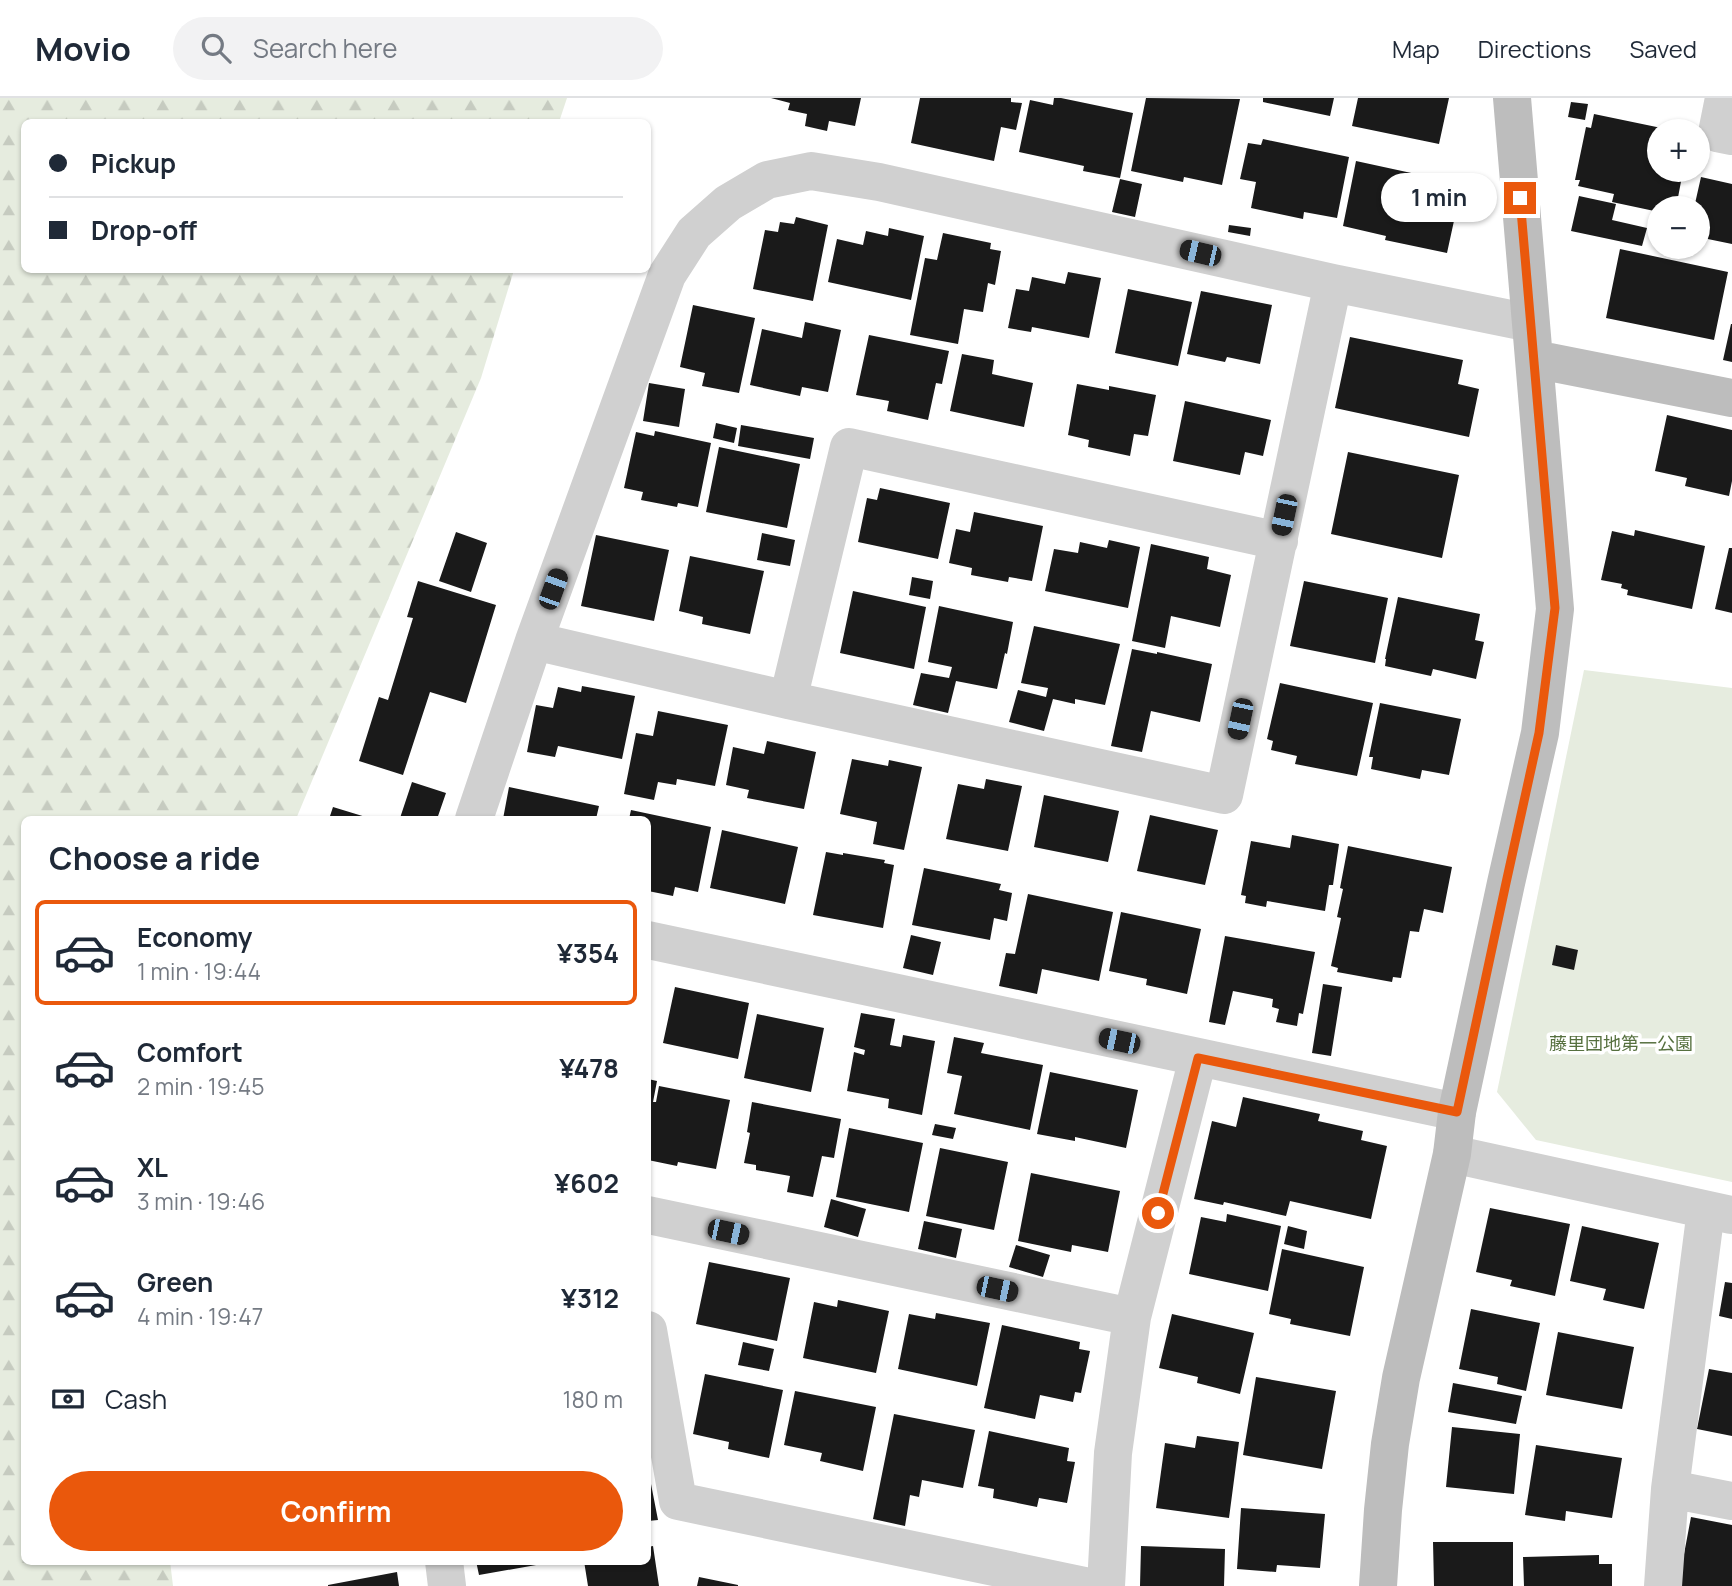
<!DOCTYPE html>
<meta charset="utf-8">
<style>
body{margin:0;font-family:Manrope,"Noto Sans JP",sans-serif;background:#f2f2f3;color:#1f2937;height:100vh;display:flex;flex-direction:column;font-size:26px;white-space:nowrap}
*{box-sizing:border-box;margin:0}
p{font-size:23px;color:#747a83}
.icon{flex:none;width:38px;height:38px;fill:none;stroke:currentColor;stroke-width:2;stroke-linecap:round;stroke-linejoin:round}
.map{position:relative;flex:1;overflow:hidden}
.drawer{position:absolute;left:21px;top:718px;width:630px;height:749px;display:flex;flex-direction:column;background:#fff;border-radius:10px;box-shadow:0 2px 5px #0004}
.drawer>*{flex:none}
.top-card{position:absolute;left:21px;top:21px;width:630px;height:154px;border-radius:10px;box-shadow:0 2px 5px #0004;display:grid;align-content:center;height:154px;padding:0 28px;background:#fff}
.tools{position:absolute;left:1647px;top:21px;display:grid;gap:14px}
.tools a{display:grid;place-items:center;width:63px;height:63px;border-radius:50%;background:#fff;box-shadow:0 2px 5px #0004;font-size:35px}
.end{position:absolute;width:32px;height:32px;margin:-16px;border:9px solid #ea580c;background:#fff;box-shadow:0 0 0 4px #fff}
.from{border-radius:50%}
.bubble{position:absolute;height:49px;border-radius:24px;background:#fff;box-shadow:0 2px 5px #0004;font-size:23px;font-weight:700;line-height:49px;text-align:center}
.car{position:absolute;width:21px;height:42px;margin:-21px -10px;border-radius:9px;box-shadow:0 0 5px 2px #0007;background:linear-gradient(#222 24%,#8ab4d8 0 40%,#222 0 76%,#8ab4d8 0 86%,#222 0)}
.top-card b{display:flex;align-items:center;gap:24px;height:66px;font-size:26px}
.top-card b+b{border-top:2px solid #e0e1e3}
.top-card i{width:18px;height:18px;background:#1f2937}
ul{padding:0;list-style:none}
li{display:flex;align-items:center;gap:21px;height:105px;margin:0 14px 10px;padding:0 14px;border:4px solid transparent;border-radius:10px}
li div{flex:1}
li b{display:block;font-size:26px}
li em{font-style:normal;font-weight:700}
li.current{border-color:#ea580c}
li>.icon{width:63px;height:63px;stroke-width:1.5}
h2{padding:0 28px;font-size:32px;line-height:84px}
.pay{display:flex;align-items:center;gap:18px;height:77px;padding:0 28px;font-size:26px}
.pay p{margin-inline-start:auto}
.button{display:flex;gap:14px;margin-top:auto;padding:14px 28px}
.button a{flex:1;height:80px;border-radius:42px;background:#ea580c;color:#fff;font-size:28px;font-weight:700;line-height:80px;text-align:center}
header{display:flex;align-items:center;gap:42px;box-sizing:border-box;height:98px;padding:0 35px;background:#fff;border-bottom:2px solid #e0e1e3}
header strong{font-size:33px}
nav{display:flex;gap:38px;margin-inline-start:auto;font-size:24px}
.search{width:490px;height:63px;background:#f2f2f3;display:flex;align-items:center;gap:18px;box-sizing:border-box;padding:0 24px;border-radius:38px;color:#747a83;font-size:26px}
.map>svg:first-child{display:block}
.forest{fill:url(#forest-firs)}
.green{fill:#e6ecdf}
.building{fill:#1a1a1a}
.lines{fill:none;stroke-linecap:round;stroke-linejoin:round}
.street{stroke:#d0d0d0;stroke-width:38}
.secondary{stroke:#bdbdbd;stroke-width:38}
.route{stroke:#ea580c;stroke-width:9}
.labels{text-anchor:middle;stroke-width:7;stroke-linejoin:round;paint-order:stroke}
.park-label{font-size:18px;fill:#56703f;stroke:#fff}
</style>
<header>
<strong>Movio</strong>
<div class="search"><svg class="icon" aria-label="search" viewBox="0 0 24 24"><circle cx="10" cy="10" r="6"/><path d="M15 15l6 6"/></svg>Search here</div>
<nav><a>Map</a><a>Directions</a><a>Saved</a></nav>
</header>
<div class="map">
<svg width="1732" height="1488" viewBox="0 0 1732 1488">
<defs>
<pattern id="forest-firs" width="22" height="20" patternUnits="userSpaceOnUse" patternTransform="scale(1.75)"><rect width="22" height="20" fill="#e6ecdf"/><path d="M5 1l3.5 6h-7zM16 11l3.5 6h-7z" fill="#c6cbc0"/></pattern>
</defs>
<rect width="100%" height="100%" fill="#fff"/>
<path class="forest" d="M0,0H567L559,24H24V172H514L481,280L296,721H24V1463H170L173,1488H0Z"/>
<path class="green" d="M1584,572L1732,590V1084L1536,1042L1497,994Z"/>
<path class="building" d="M771,0H861L855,28L829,23L827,33L805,28L807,16L788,12L790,5Z
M920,0H1011V4L1022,5L1016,32L1001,29L994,63L911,45Z
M1054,0H1061L1133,15L1120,80L1083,73L1084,68L1019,54L1030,2L1053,7Z
M1146,0L1240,1L1222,87L1184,79L1183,84L1131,73Z
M1263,0H1334L1330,18L1263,4Z
M1358,0H1449L1439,46L1352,28Z
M1571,4L1588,6L1585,22L1568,19Z
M1594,16L1671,32L1659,33V72L1683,73L1676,110H1659V114L1612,104L1614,96L1578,88L1580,82H1575L1586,29L1591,30Z
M1263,41L1349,59L1337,120L1304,114L1303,121L1251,110L1256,84L1240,81L1248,45L1261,47Z
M1356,63L1462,86L1447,155L1385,142L1386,138L1343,128Z
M1701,79L1732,86V146L1698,139V110H1694Z
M1120,81L1142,86L1135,119L1112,114Z
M1579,98L1616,106L1612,122L1647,130L1642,148L1571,133Z
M796,119L828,127L813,203L753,191L765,132L778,134L780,124L794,126Z
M1229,127L1251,130L1250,138L1228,134Z
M889,130L924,138L911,202L828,184L837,141L863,147L866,133L888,138Z
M943,135L991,145L990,151L1001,153L995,187L988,185L983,214L964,211L958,246L910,237L925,160L937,162Z
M1620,151L1728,174L1714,242L1606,220Z
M1068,174L1101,180L1089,240L1032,229L1031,234L1008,230L1016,191L1029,193L1032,179L1065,186Z
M1128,191L1192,204L1178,268L1115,255Z
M1201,193L1272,207L1260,266L1227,259L1225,264L1187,256Z
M693,207L755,220L739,295L702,288L705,275L680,269Z
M805,224L841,232L828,294L802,289L800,298L750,287L762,231L802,240Z
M1731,226H1732V264L1723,262Z
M869,237L949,253L942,286L936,285L928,322L887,313L889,303L856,297Z
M1350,239L1463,262L1458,286L1479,291L1469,339L1335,310Z
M962,256L994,262L992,276L1033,285L1024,329L950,313Z
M649,285L685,291L679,329L643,323Z
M1077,286L1109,292V288L1156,297L1148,338L1134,336L1130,358L1088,349L1089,342L1068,337Z
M1185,303L1271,322L1263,358L1245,354L1240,377L1173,363Z
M1667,317L1732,332V383L1729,398L1685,388L1687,380L1655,373Z
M716,325L737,330L734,345L713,340Z
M741,327L814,340L810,361L738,348Z
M655,333L711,345L698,409L678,405L677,409L641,402L643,394L624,390L636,334L654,338Z
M719,349L800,366L787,430L706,414Z
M1348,354L1459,377L1442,460L1331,436Z
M880,390L950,405L938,461L858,444L867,400L877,402Z
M974,414L1043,428L1032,483L1009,479L1008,484L971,477L972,470L949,465L956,431L970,434Z
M1635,432L1705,448L1692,511L1627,497L1628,492L1621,490L1622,486L1601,482L1612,433L1634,438Z
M456,434L487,445L471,494L439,483Z
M762,435L795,442L790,468L757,462Z
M596,437L669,452L654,523L581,508Z
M1109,442L1140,449L1128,510L1045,493L1054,451L1078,455L1080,444L1107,450Z
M1151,446L1209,459L1207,471L1231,477L1220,529L1171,518L1165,550L1132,543Z
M1729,450H1732V515L1715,511Z
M690,458L764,473L750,536L702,526L703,519L679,513Z
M912,479L933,483L930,501L909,497Z
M418,483L496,507L466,605L430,594L403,677L359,663L379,599L388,602L413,520L407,519Z
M1304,483L1388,500L1375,565L1290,548Z
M853,493L926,509L914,571L840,555Z
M1398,499L1480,516L1475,542L1484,544L1476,581L1433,571L1431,578L1385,568L1386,561H1385Z
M939,508L1013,524L1007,556L1005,555L997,591L956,583L948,615L913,607L921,575L949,580L952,569L928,564Z
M1034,528L1120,546L1105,607L1075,601V606L1053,601L1044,633L1009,624L1018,592L1046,599L1048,590L1021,585Z
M1132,551L1157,556V554L1212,566L1200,624L1151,613L1142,654L1111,648Z
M1280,585L1373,605L1357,678L1295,666L1297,658L1271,652L1273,643L1267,641Z
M582,588L635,598L622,661L558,648L555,659L527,654L536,607L553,610L558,589L581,594Z
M1380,605L1461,621L1449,677L1422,672L1420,681L1371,671L1373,659H1369Z
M658,613L728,627L715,688L677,681L676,687L658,684L654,702L624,696L636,635L653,638Z
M767,643L816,654L804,711L747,700L749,692L726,687L733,649L764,656Z
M852,661L888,668L889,662L922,669L904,752L873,746L877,724L840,716Z
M986,681L1022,688L1008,753L946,741L958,686L984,691Z
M412,684L446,695L437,721L400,720Z
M509,689L599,708L596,721H503Z
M1044,697L1119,713L1108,764L1034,749Z
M333,709L369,720V721H329Z
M631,712L711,729L698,794L675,789L673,798L648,793V721H629Z
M1150,717L1218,732L1205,787L1137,773Z
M722,732L798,749L785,806L710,790Z
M1292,737L1339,746L1333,787H1329L1325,813L1267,803L1266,809L1245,805L1246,798L1241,797L1251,743L1290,750Z
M1348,748L1452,769L1443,815L1424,811L1419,834L1410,833L1401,880L1393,879L1392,884L1337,874L1338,870L1331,868L1341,820L1337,819L1343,791L1340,790Z
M826,754L843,757V755L885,762L884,765L894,767L883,830L813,817Z
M924,770L1001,786L999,792L1012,795L1007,823L994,820L990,842L912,827Z
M1028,796L1113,814L1099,883L1042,871L1037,896L999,888L1006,855L1015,856Z
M1121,814L1201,831L1187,896L1146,887L1147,881L1109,873Z
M911,837L941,844L933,877L903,870Z
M1225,838L1315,854L1303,916L1299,915L1297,928L1276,924L1279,911L1272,909L1273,901L1233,893L1225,927L1209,924Z
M1556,847L1578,852L1574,872L1552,867Z
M1323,886L1342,889L1331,958L1312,955Z
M675,889L749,905L738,961L663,945Z
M861,915L895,921L890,947L901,949L903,937L935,943L922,1017L888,1010L889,1001L847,993L854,954L864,957L865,952L854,949Z
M757,916L824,930L811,994L744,980Z
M954,939L984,945L981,955L1043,967L1030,1032L954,1016L962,978L947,975Z
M1050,974L1138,992L1126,1050L1075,1039V1043L1037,1036Z
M648,981L657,983L653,1004H656L659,988L730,1002L716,1071L678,1064L677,1068L648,1062Z
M1243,999L1320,1016L1318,1023L1363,1033L1361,1042L1387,1048L1371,1121L1290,1103L1286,1118L1224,1104L1223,1107L1194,1101L1212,1023L1236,1029Z
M752,1004L841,1021L834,1060L822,1058L813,1099L787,1094L790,1078L756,1072V1067L744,1065L750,1035L747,1034Z
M935,1026L956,1030L953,1041L932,1037Z
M849,1030L923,1045L909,1114L836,1099Z
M940,1050L1008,1064L994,1132L926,1118Z
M1031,1075L1120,1093L1108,1154L1072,1147L1071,1154L1018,1143Z
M831,1101L866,1111L858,1139L824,1129Z
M1490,1110L1570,1126L1555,1198L1510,1188L1512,1182L1476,1174Z
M1227,1116L1281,1128L1268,1193L1189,1176L1201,1119L1226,1124Z
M924,1123L962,1131L956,1160L918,1151Z
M1288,1128L1307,1133L1304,1151L1284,1146Z
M1582,1128L1659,1145L1644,1211L1603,1202L1606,1191L1570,1183Z
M1016,1147L1050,1157L1043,1179L1009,1169Z
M1282,1151L1364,1169L1350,1238L1290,1226L1291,1221L1269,1216Z
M709,1164L790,1180L777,1243L696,1226Z
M1725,1184L1732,1185V1221L1719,1218Z
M838,1202L889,1213L876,1275L803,1260L814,1204L837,1209Z
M1471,1211L1540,1225L1526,1293L1497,1286L1498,1279L1459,1271Z
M936,1215L990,1225L977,1288L898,1271L909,1216L935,1221Z
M1172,1216L1254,1235L1240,1296L1197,1285L1198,1279L1159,1270Z
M1002,1227L1080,1244L1079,1251L1090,1253L1081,1295L1075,1294L1073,1304L1040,1297L1035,1321L984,1310Z
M1558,1234L1634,1249L1622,1311L1546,1297Z
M743,1244L774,1251L769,1273L738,1267Z
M1709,1271L1732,1275V1338L1697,1331Z
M705,1276L783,1292L769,1360L728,1351L729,1344L693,1336Z
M1256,1279L1336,1293L1322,1371L1243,1357Z
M1453,1285L1522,1298L1516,1326L1448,1314Z
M795,1293L876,1309L863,1373L820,1363L822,1355L784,1347Z
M894,1316L975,1332L963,1390L922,1382L919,1399L910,1397L905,1428L873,1421Z
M1452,1329L1520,1336L1514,1396L1446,1389Z
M989,1333L1069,1350L1067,1363L1075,1364L1067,1405L1039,1400L1037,1409L993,1400L994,1391L978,1388Z
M1197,1338L1239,1344L1229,1420L1156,1410L1165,1345L1195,1350Z
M1536,1347L1622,1360L1612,1420L1566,1413L1565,1423L1525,1417Z
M651,1386L658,1422L648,1423V1387Z
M1241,1410L1325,1416L1320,1470L1277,1467L1276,1474L1237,1471Z
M1691,1419L1732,1427V1488H1678Z
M1433,1444H1513V1488H1434Z
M653,1448L659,1488H588L584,1463H648V1449Z
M1141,1448L1225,1451L1224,1488H1140Z
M1599,1457V1466H1612V1488H1524L1523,1459Z
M476,1463H553V1464L479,1477Z
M397,1474L399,1488H328V1487Z
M699,1479L738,1487V1488H697Z"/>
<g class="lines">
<path class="street" d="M1724,0L1717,35L1732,38
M534,543L788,602L1224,697L1333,185
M788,602L849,349L1279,443
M474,721L534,543L667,177L694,135L728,105L767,82L811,73L879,84L1333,185L1530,225
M648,842L1457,1014
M1452,1056L1731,1117
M648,1117L1132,1219
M648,1232L678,1403L1085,1488
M1670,1391L1732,1403
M444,1463L447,1488
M1106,1488L1113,1355L1132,1219L1198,960
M1663,1488L1670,1391L1706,1112"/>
<path class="secondary" d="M1534,261L1732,300
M1378,1488L1383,1412L1390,1346L1401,1280L1452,1056L1457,1014L1506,785L1540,635L1555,511L1512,0"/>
</g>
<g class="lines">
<path class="route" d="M1158,1115L1198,960L1457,1014L1506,785L1539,635L1555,510L1520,100"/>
</g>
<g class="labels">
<g class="park-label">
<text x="1621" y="952">藤里団地第一公園</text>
</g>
</g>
</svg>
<div class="tools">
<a>+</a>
<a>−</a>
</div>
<i class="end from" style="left:1158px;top:1115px"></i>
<i class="end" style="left:1520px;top:100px"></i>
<div class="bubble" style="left:1381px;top:75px;width:116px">1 min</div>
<i class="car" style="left:1200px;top:155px;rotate:283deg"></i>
<i class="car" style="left:1284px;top:417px;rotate:192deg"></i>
<i class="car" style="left:553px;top:491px;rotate:20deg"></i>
<i class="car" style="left:1240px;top:621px;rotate:192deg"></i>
<i class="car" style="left:1119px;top:943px;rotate:282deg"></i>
<i class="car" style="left:728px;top:1134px;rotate:102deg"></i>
<i class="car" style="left:997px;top:1191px;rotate:102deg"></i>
<div class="top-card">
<b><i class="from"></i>Pickup</b>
<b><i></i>Drop-off</b>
</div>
<section class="drawer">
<h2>Choose a ride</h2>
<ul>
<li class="current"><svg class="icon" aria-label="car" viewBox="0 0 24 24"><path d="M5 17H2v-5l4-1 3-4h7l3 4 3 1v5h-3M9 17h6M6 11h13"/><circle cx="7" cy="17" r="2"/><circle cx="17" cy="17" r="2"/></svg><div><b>Economy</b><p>1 min · 19:44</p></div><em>¥354</em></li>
<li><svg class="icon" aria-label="car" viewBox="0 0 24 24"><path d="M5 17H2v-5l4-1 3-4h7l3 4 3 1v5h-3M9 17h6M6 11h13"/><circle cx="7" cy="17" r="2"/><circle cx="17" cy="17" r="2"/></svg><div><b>Comfort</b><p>2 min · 19:45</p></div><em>¥478</em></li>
<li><svg class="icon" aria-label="car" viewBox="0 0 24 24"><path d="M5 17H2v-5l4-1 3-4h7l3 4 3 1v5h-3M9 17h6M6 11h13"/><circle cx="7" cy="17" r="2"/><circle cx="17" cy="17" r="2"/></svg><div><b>XL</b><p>3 min · 19:46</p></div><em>¥602</em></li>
<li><svg class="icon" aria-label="car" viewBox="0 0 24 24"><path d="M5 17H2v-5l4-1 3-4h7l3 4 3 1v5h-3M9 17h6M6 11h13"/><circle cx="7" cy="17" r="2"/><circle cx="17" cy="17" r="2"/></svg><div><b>Green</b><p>4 min · 19:47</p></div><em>¥312</em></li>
</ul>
<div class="pay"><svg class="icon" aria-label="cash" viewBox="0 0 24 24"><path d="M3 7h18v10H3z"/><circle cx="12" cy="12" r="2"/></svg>Cash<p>180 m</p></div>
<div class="button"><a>Confirm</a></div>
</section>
</div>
